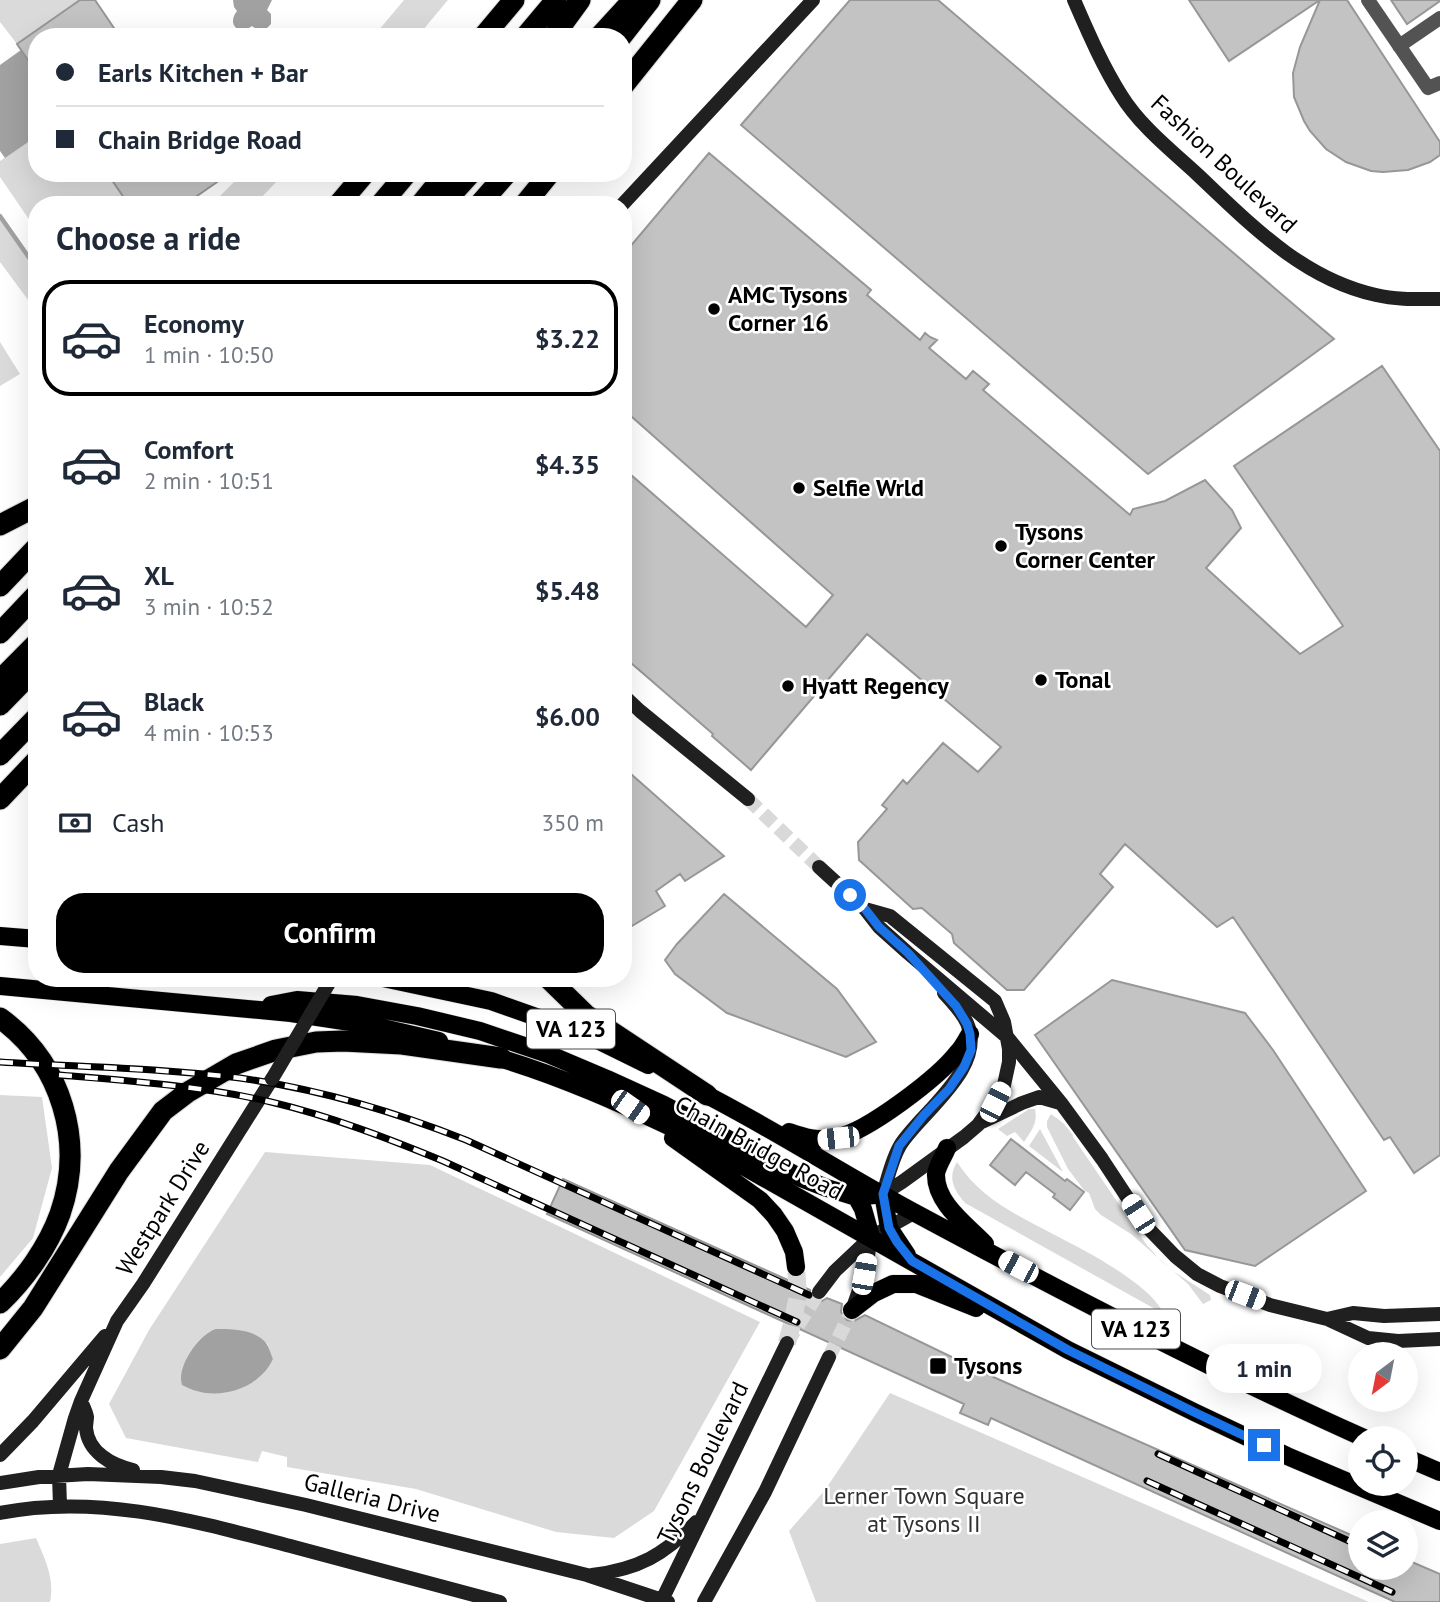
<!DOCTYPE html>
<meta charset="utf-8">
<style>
body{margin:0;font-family:"PT Sans",sans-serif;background:#f2f2f3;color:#1f2937;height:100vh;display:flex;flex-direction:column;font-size:26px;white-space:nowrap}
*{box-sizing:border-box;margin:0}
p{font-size:23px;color:#747a83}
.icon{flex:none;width:38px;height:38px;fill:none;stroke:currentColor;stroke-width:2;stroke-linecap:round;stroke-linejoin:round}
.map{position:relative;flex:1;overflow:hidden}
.sheet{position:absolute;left:28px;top:196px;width:604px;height:791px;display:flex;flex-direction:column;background:#fff;border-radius:28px;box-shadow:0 7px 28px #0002}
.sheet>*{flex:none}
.hud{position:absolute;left:28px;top:28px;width:604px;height:154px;border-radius:28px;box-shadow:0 7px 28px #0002;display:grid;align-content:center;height:154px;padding:0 28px;background:#fff}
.needle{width:46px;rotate:212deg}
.buttons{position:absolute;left:1348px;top:1342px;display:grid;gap:14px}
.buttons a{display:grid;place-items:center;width:70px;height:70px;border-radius:50%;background:#fff;box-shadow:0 7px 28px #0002;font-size:35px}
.end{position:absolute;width:32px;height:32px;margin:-16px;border:9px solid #1a73e8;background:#fff;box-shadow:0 0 0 4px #fff}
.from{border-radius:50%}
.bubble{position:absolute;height:49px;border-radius:24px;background:#fff;box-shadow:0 7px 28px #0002;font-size:23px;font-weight:800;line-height:49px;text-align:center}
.car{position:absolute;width:21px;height:42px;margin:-21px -10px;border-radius:9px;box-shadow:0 0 5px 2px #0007;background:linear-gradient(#fff 24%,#345 0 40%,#fff 0 76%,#345 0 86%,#fff 0)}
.hud b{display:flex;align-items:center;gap:24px;height:66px;font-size:26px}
.hud b+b{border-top:2px solid #e0e1e3}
.hud i{width:18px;height:18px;background:#1f2937}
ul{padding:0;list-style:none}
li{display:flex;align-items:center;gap:21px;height:116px;margin:0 14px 10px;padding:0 14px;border:4px solid transparent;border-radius:28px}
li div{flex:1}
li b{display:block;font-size:26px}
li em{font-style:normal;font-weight:800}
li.selected{border-color:#000}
li>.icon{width:63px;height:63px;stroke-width:1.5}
h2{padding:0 28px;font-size:32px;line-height:84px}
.pay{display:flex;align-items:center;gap:18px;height:77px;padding:0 28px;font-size:26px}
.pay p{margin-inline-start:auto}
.button{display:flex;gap:14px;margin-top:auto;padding:14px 28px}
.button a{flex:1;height:80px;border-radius:28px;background:#000;color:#fff;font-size:28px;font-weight:800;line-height:80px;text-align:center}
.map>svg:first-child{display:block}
.green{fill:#dadada;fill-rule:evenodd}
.water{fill:#a1a1a1}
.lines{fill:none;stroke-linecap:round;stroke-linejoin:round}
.stream{stroke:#a1a1a1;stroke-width:4.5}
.building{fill:#c3c3c3;stroke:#979797;stroke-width:2}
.secondary-tunnel{stroke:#d9d9d9;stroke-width:14;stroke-dasharray:14 7;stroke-linecap:butt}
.primary-tunnel{stroke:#d9d9d9;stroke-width:18;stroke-dasharray:18 9;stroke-linecap:butt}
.primary-casing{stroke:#dbdbdb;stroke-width:19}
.highway-casing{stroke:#dbdbdb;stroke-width:23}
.street{stroke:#535353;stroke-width:14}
.secondary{stroke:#202020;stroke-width:14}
.primary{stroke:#000;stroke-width:18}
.highway{stroke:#000;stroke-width:21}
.rail-casing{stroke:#000;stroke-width:7}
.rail{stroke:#fff;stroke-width:4.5;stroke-dasharray:13;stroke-linecap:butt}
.secondary-bridge{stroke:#202020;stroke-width:14}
.route{stroke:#1a73e8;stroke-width:9}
.poi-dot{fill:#000;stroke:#fff;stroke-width:2.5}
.labels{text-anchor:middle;stroke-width:5;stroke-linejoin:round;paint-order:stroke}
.shield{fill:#fff;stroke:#4c4c4c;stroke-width:2}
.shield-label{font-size:23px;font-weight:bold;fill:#000}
.street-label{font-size:24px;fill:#000;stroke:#fff}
.poi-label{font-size:24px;font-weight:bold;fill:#000;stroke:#fff;text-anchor:start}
.park-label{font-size:24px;fill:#313131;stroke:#fff}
</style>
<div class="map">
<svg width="1440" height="1602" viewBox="0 0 1440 1602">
<rect width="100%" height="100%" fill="#fff"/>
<path class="green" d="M0,0H80L17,44L0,22Z
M404,0H448L417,37H373Z
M37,136V173H107L129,205H37V231L0,177V161Z
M243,173H285L254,205H211Z
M0,216L37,266V312L0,262Z
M0,342L20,374L0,386Z
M0,1095L42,1097L52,1168L33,1238L0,1277Z
M1029,1109H1035C1038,1123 1031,1131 1024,1142L1015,1132L1007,1136L998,1129Z
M1051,1114L1063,1123L1073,1135V1137L1146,1244L1161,1261L1176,1273L1210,1295L1211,1300L1203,1304L1188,1284L1131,1234L1101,1215L1095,1209L1089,1193L1084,1190L1068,1169L1047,1127V1121Z
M1040,1129L1063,1172L1029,1146Z
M265,1152L430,1165L760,1322L654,1511L614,1538L556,1532L416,1489L287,1467V1457L262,1451L258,1462L126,1438L109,1404L149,1330ZM267,1343L273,1359C258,1381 242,1393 214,1393C202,1392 191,1391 182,1385Z
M957,1162C980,1198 1015,1214 1051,1233C1074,1245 1096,1256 1117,1270C1135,1282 1155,1296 1164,1314L965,1203C954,1190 947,1178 957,1162Z
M890,1393L1369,1602H816L789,1531L825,1490Z
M36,1538C45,1559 55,1579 50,1602H0V1544Z"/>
<path class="water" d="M233,0H272L267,10L271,14V24C264,32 260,32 252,26L244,31C232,29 230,20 237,11L234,7Z
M21,50L37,73V136L5,158L0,151V65Z
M216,1329C231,1329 255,1329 266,1343C269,1347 271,1354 273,1359C258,1391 213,1403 182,1385C176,1367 199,1334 216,1329Z"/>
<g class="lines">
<path class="stream" d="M0,216L37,269"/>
</g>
<path class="building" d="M80,0H95L120,37H37V73L17,44Z
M850,0H938L1334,339L1148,474L741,125Z
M1189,0H1347L1440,142V155L1430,162L1408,170L1383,172L1371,171L1346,162L1326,149L1310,131L1304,121L1294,97L1293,73L1300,47L1320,0L1229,61Z
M1391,0H1440V1L1407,24Z
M709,153L871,290L867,295L920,340L925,333L930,337L937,340L929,348L966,379L973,371L989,384L983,390L1130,515L1133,509L1165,501L1205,480L1232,510L1241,528L1206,568L1300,654L1343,626L1234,466L1382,366L1440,451V1155L1414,1173L1390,1137L1384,1140L1233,917L1217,927L1125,844L1100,874L1113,887L1024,990H1007L954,943L952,934L922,908L913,909L859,860L858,842L887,809L882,805L903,780L907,784L943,743L978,772L1001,747L867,634L751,770L712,736L713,734L623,656V468L806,627L833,595L623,409V255Z
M107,173H230L184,205H129Z
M623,767L724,856L685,881L680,874L656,891L665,906L632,926L623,912Z
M724,894L837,989L876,1042L846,1057L727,1013L675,974L665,960L677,944Z
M1112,980L1245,1013L1273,1050L1366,1191L1255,1266L1185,1250L1035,1035Z
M1011,1139L1065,1181L1067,1179L1084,1192L1070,1210L1053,1197L1055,1194L1026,1172L1015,1185L990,1165Z
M563,1179L810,1290V1295L814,1300L822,1301L827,1298L842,1304L841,1312L847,1320L854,1321L865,1315L991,1376L1360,1539V1568H1405V1559L1440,1574V1602H1395L991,1418L988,1425L960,1413L964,1404L547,1214Z"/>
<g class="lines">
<path class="secondary-tunnel" d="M748,799L819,867
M787,1343L819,1292
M829,1357L852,1310"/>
<path class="primary-tunnel" d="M787,1343L793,1320L798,1295L796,1267"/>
<g class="primary-casing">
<path id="primary" d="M0,936L37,939
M383,978L491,1001L587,1035L648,1065
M0,986L291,1013L370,1025L439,1041
M271,1005L297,1000L357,1005L417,1016L480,1031L548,1054L607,1079L664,1105L801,1178L827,1188L856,1197L883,1194
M489,1055C559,1075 625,1105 690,1136L1068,1350L1196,1413L1287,1456L1440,1521
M695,1089C771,1127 842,1174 917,1214C1064,1293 1212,1370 1364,1438
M789,1132C806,1138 818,1141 836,1138C867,1132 939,1077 958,1052C963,1047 966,1040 970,1034
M673,1138L760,1200L774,1215L785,1231L794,1252L796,1267
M947,1148C944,1156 937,1166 936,1174C935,1203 967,1225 985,1244
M852,1189L863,1209L871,1237
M883,1194L889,1228L907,1255
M852,1310L874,1293L893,1284H916L976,1308
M1405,1457L1440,1472"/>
</g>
<g class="highway-casing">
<path id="highway" d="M483,37L514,0
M525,37L556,0
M553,37L580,0
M599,37L633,0
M621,37L650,0
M623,86L692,0
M338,205L365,173
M380,205L407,173
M420,205L446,173
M442,205L471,173
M479,205L507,173
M524,205L550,173
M0,525L37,506
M0,586L37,547
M0,633L37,594
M0,680L37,643
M0,705L37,667
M0,755L37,717
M0,799L37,760
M548,978L586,1015L707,1095
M0,1018C62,1063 85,1142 60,1214C48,1247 25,1279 0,1303
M0,1349L33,1308L119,1171L163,1111L188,1092L236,1064L276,1050L316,1042L343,1041L402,1044L501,1058"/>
</g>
<path class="street" d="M1368,0L1428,88L1440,83
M1399,46L1440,18"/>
<path class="secondary" d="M1074,0C1088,32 1102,65 1121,95C1140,126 1172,151 1198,175C1251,225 1303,279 1376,295C1397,300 1419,299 1440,299
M622,205L813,0
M623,695L640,711L748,799
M819,867L865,909L879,927L908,953L1008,1038L1061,1103L1102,1159L1146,1226L1175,1256L1197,1274L1220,1286L1270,1305L1327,1319L1368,1338L1398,1341L1440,1339
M865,909L890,916L995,1001L1004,1022L1009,1049V1062L1004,1085L995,1102L978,1125L964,1137L902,1182L883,1194
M982,1122L1022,1103L1039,1097L1060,1103
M883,1194C888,1178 892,1158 901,1144C923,1111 987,1067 967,1023C962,1012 952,1002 944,993
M819,1292L835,1271L871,1237L914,1213
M852,1310L865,1274L871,1237
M1327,1319L1353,1313L1384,1316L1440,1314
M81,1401C83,1406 86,1411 87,1417C87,1420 86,1424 86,1428C88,1452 111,1465 133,1470
M0,1455L33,1421L105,1336
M0,1483L39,1477L88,1474L161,1477L195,1481L306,1505L587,1575L668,1602
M60,1506L59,1475L75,1418L81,1401L117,1321L143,1284L272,1079
M0,1513C100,1493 198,1522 294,1547C363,1565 431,1584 500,1602
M592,1575C639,1569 664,1555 696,1522
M661,1602L787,1343
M704,1602L765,1492L829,1357"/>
<use href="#primary" class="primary"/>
<use href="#highway" class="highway"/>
<g class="rail-casing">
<path id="rail" d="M0,1062C80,1067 160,1068 240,1078C318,1089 393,1111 466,1140L809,1295
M59,1075C130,1081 202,1086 271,1102C330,1116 387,1138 443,1161L797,1322
M1158,1454L1360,1546
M1147,1481L1392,1592"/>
</g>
<use href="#rail" class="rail"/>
<path class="secondary-bridge" d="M272,1079L332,978"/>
</g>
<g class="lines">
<path class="route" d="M850,895L865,909L879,927L908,953L956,1006L967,1024L970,1034L971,1050L964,1067L949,1089L924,1115L899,1146L883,1194L889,1228L897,1242L912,1261L1068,1350L1196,1413L1264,1445"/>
</g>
<g class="poi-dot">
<circle cx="714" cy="309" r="7"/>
<circle cx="799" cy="488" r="7"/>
<circle cx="1001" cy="546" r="7"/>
<circle cx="1041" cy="680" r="7"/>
<circle cx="788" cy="686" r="7"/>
<rect x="929" y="1357" width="18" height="18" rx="3.5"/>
</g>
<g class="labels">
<g class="shield">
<rect x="527" y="1009.5" width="88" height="39" rx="5"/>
<rect x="1092" y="1309.5" width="88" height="39" rx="5"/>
</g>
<g class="shield-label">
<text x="571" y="1037">VA 123</text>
<text x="1136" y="1337">VA 123</text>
</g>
<g class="street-label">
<text transform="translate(1224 164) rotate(43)" y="8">Fashion Boulevard</text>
<text transform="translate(759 1148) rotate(29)" y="8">Chain Bridge Road</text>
<text transform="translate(163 1208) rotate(-58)" y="8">Westpark Drive</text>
<text transform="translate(703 1463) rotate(-64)" y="8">Tysons Boulevard</text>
<text transform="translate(372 1498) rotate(14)" y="8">Galleria Drive</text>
</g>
<g class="poi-label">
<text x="728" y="303">AMC Tysons<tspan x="728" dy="28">Corner 16</tspan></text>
<text x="813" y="496">Selfie Wrld</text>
<text x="1015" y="540">Tysons<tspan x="1015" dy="28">Corner Center</tspan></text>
<text x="1055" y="688">Tonal</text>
<text x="802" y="694">Hyatt Regency</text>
<text x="954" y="1374">Tysons</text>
</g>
<g class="park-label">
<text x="924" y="1504">Lerner Town Square<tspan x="924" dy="28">at Tysons II</tspan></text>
</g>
</g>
</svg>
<div class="buttons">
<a><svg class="needle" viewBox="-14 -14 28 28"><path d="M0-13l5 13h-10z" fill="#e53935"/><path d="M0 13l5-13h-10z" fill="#747a83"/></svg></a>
<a><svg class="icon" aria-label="locate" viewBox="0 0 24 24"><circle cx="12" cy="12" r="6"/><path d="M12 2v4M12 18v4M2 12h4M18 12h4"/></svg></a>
<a><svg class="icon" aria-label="layers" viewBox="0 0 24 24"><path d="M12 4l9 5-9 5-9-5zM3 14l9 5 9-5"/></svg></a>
</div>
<i class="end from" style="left:850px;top:895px"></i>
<i class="end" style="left:1264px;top:1445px"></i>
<div class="bubble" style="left:1206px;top:1344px;width:116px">1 min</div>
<i class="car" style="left:995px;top:1102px;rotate:27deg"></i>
<i class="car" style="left:630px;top:1107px;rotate:125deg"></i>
<i class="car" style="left:838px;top:1138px;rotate:264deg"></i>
<i class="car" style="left:1138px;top:1214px;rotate:327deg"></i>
<i class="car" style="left:1018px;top:1267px;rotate:298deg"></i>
<i class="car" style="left:864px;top:1274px;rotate:10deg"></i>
<i class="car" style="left:1245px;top:1295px;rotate:111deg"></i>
<div class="hud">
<b><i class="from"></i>Earls Kitchen + Bar</b>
<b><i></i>Chain Bridge Road</b>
</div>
<section class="sheet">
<h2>Choose a ride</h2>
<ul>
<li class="selected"><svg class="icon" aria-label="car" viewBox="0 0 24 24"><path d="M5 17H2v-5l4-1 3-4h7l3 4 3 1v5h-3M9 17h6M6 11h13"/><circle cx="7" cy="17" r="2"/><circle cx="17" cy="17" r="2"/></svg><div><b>Economy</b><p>1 min · 10:50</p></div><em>$3.22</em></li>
<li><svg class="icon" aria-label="car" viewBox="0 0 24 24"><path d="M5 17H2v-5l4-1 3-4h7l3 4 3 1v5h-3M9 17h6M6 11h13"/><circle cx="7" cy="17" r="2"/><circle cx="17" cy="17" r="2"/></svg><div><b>Comfort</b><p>2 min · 10:51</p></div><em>$4.35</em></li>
<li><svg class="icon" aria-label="car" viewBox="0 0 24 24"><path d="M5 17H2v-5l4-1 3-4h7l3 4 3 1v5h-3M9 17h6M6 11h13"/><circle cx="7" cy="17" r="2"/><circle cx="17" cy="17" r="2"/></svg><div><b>XL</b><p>3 min · 10:52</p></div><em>$5.48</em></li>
<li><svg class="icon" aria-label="car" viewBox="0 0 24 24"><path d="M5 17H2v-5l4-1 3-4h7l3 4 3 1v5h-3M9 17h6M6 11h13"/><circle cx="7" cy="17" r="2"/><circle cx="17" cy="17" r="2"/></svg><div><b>Black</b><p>4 min · 10:53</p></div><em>$6.00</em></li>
</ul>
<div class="pay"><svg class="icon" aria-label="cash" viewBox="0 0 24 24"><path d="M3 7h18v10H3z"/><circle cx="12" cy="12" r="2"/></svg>Cash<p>350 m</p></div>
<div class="button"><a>Confirm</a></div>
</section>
</div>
